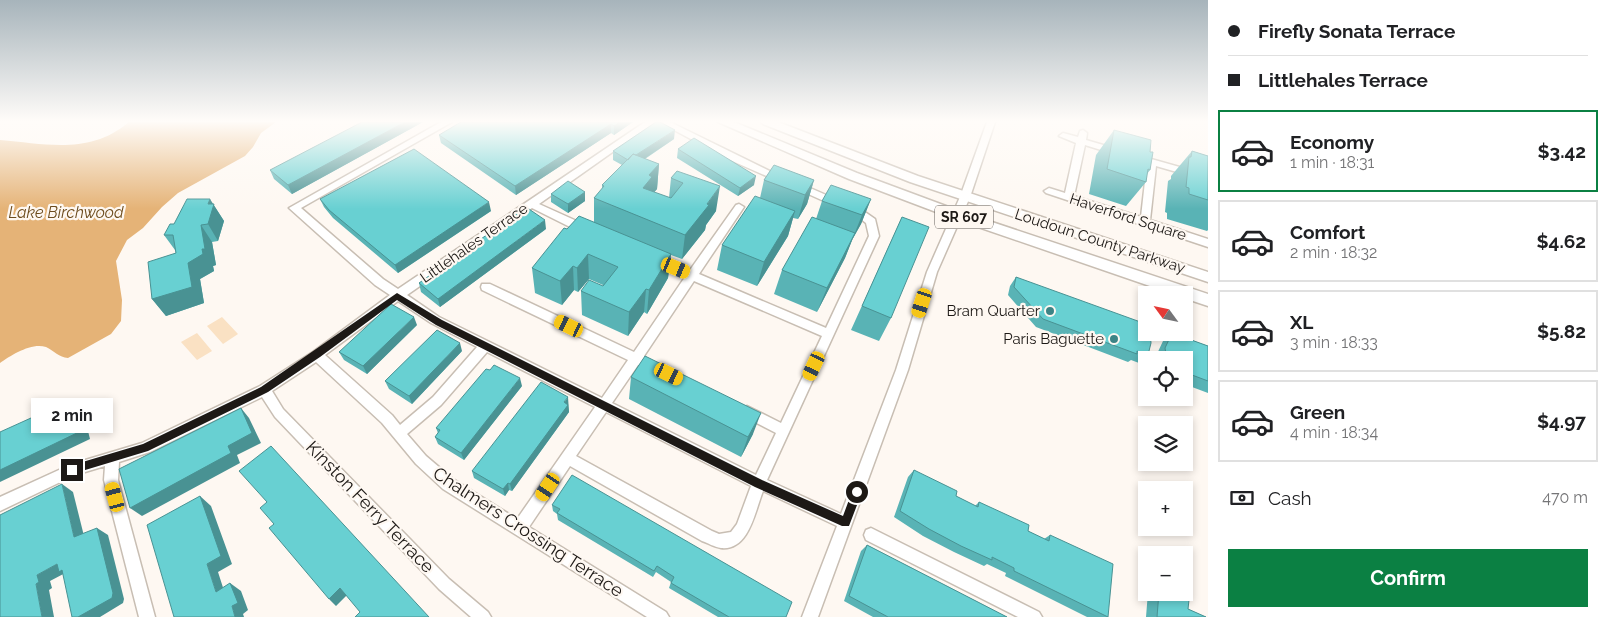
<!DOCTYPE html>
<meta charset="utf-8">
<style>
body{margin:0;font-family:Raleway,sans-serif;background:#f6f6f6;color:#202124;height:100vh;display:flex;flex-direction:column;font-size:19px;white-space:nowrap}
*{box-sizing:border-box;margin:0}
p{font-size:16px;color:#757577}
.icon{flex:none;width:28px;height:28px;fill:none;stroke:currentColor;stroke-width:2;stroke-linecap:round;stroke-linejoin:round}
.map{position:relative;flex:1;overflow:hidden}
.panel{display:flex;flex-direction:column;background:#fff;width:400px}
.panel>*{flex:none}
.banner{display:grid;align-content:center;height:110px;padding:0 20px;background:#fff}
.needle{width:32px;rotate:303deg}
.tools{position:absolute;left:1138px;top:286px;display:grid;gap:10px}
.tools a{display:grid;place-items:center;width:55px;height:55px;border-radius:0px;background:#fff;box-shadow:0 2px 8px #0003;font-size:25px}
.end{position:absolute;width:22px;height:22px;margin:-11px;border:6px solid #1d1916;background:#fff;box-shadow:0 0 0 2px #fff}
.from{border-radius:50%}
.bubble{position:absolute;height:35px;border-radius:0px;background:#fff;box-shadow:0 2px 8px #0003;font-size:16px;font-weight:700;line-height:35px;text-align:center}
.car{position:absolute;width:15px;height:30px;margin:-15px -8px;border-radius:6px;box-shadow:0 0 4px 1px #0007;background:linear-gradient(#f5c518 24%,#345 0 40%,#f5c518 0 76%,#345 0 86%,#f5c518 0)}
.banner b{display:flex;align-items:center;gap:18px;height:48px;font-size:19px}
.banner b+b{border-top:1px solid #e0e0e0}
.banner i{width:12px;height:12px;background:#202124}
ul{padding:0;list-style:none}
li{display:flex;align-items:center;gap:15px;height:82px;margin:0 10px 8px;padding:0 10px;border:2px solid #e0e0e0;border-radius:0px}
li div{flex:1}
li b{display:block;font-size:19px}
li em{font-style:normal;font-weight:700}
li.current{border-color:#0b8043}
li>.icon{width:45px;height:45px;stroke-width:1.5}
.pay{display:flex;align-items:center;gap:12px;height:55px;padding:0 20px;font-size:19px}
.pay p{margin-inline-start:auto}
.button{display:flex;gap:10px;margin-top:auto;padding:10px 20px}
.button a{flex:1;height:58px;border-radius:0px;background:#0b8043;color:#fff;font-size:20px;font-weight:700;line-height:58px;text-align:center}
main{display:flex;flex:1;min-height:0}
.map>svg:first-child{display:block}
.green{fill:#fae1c3}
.water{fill:#e5b377}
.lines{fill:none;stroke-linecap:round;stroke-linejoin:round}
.minor-casing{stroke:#c8beb3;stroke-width:3}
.major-casing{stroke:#c8beb3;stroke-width:3}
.minor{fill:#fff;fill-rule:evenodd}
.major{fill:#fff;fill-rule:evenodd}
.wall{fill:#59b3b5}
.shaded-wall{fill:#499293}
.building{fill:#68d0d2;stroke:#499293}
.route{fill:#1d1916}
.poi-dot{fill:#3c8486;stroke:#fef8f2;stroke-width:2}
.labels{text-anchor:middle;stroke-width:4.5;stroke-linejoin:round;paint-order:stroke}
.shield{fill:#fef8f2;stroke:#605c58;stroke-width:1}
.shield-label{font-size:14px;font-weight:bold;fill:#1d1916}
.street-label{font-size:15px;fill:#1d1916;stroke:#fef8f2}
.poi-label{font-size:15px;fill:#1d1916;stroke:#fef8f2;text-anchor:end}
.water-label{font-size:16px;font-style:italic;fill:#6d4c1e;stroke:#fef8f2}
.near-street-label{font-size:18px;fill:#1d1916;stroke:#fef8f2}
</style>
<main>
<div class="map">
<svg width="1208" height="617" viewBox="0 0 1208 617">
<rect width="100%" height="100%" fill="#fef8f2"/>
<path class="green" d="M222,317L238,334L223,344L207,326Z
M197,333L212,351L197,360L181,342Z"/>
<path class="water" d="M129,122H276L261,133L253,147L245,156L178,193L162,207L143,228L127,240L116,261L122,300L121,321L111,334L68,358C59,357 54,351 46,347C32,342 11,355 0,363V140C47,144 90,155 129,122Z"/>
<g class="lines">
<g class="minor-casing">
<path id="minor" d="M441,122H452L301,208L383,279L398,289L645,122H655L539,204L590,227L591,230L590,233H582L532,208L407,295L439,317L602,398L628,360L482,290L481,287L482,284H490L634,352L685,277L652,263L651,260L652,257H660L690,270L736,205L739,204L744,207L699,274L826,328L869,236L866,223L857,216L795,188L793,186L798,183L801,184L865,212L875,219L879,236L767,480L841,514L896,370L927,272L960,197L987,122H995L970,197L937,272L908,370L818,617H802L837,526L763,491C755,511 749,551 721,548C714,547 708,543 702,541L570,466L529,527L666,612L669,617H647L443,489L416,464L382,423L316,362L272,391L283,409L449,579L488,612L491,617H471L439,589L275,417L262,397L150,452L119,462L118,480L155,617H139L104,480L105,466L75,475L0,511V497L72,464L142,443L260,386L313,352L390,295L375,285L289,208ZM694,281L822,336L781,423L747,406L743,408L741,412L743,416L776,433L756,475L612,403L638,365L646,364L648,361L644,356ZM398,301L431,323L477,347L433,397L400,425L392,415L325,355ZM487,352L595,407L517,519L453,479L426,456L407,434L441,405ZM606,412L751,486L737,524L731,532L719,534L712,531L576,456Z
M659,122H670L786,179L781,182L778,181L730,160Z
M1083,130L1087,133L1086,140L1117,149L1119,151L1114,154L1085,145L1074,196L1141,217L1147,164L1134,160V156L1137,155L1208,175V181L1156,166L1150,220L1208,239V247L1046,193L1044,191L1049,188L1065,193L1076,143L1059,136L1063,133L1078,137L1080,131Z
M871,528L1039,612L1042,617H1018L866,540L864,535L866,530Z"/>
</g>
<g class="major-casing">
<path id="major" d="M718,122H734L857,173L962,212L1208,294V306L1184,298V295H1176L952,218L849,179Z
M761,122H778L918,176L1208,272V282L910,182L763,124Z"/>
</g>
<use href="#minor" class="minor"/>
<use href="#major" class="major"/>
</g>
<path class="wall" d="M423,122L292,194L274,179L270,170Z
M633,122L614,135L611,133L516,195L441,143L439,135Z
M1114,130L1150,152V170L1147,174L1146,182L1126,206L1089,194L1096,155Z
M674,139L645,159L659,164L657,189L654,192L669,198L671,178L677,171L716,211L706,225L705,230L682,259L671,255L668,278L647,314L644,312L628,336L582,315L581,291L603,286V285L589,279L578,292L574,290L562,305L535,293L532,268L567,229L594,222V198L602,189V185L622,165L613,160V151Z
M678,149L754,185L738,196L677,158Z
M1192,151L1208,156V230L1207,231L1167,219V213L1165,212L1168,181L1171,179V176Z
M764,180H814L807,204L798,219L793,218L788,236L757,286L717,270L722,245L760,198Z
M585,192V201L568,213L551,202V194Z
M320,199L491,211L398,273L333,218L324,207Z
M871,199L861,224L852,240L845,258L817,312L774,294L782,270L816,219L822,201Z
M213,204L224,221L218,241L212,242L216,265L213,266L214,271L200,279L204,303L166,316L152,299L176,253L175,250L164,235L174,224Z
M902,217L891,318L879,341L851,330Z
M546,229L440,307L421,292L419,283Z
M1016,277L1148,355L1139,363L1131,360L1128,362L1036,327L1008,295L1010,286Z
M417,325L367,374L344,360L339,352Z
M1172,333L1208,346V393L1184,384V360H1157L1156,356L1163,341Z
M462,351L412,404L389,389L385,381Z
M631,377L753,434L741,457L629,399Z
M522,386L464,460L438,444L435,437L438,433L436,428Z
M569,404L568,405L569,412L512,491L509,490L505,496L474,478L472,471Z
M914,470L956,496L975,506L979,502L1028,531L1044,539L1050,535L1108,617H1087L1005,576L1006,573L987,564L984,566L954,552L923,536L894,517L908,477Z
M552,505L786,617H718L669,588L671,582L656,572L653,577L558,520L557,514L553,511Z
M867,545L1007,617H873L844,601L861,551Z
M1148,592H1172L1188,609L1206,617H1146Z"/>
<path class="shaded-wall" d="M405,122H423L292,194L288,185Z
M620,122H633L614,135V126Z
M611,124V133L516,195L515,186Z
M675,130L674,139L629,169V160Z
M659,164L657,189L651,196L643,188L649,175Z
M756,176L754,185L738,196L740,188Z
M814,180L807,204L798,219L805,195Z
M720,186L716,211L706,225L705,230L682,259L685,235Z
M585,192V201L568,213V204Z
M210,199L224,221L218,241L208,224V204Z
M871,199L861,224L852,240L862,215Z
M489,202L491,211L398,273L395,265Z
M795,211L788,236L757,286L764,262Z
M545,220L546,229L440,307L438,299Z
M201,225L212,242L216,265L213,266L214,271L200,279L204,303L166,316L152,299L202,249Z
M855,233L845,258L817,312L827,288Z
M588,254L589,279L578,292L577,268Z
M671,254L668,278L647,314L649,290Z
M573,266L574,290L562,305L560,281Z
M646,289L644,312L628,336L629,312Z
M414,317L417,325L367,374L363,366Z
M460,343L462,351L412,404L409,396Z
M520,378L522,386L464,460L461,453Z
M568,397L569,412L512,491L510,484Z
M73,399L82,407L90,439L0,482V470Z
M241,408L249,418L261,443L237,455L240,463L142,516L130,508L228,446Z
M761,413L753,434L741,457L748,437Z
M508,483L509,490L505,496L503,489Z
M62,484L73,492L86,544L74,537Z
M200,496L211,506L232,564L218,572L227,600L216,592L207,564Z
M97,528L108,535L124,599L123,603L100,617H78Z
M57,564L69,571L50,581L52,588L49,590L54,617H42L36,584L37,575Z
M230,583L241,591L248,610L243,614L244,617H235L232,606Z
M340,588L347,595L336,606L329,599Z"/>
<path class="building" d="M362,122H405L288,185L270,170Z
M461,122H620L614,126L611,124L515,186L439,135Z
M656,122H660L675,130L636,155L633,154L628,160L613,151Z
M1114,130L1151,140L1150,152H1153L1150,170L1148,169L1146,182L1107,169Z
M694,138L756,176L740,188L678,149Z
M414,149L489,202L395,265L329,210L320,199Z
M1192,151L1208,156V200L1189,194V188L1186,187L1189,157H1191Z
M633,154L659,164L649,175L652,177L643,188L671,198L683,183L671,178L677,171L720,186L707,204L709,205L685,235L594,198L604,186L602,185Z
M774,165L814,180L805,195L764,180Z
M568,181L585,192L568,204L551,194Z
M831,185L871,199L862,215L822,201Z
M755,196L795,211L764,262L722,245Z
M187,199H210L208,204H214L208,224L201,225L205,249H202L203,254L188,263L192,287L152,299L148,262L176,253L173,235H164L170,224H174Z
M526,207L545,220L438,299L419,283Z
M579,216L671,254L649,290L646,289L629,312L581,291L589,280L603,286L618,267L588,254L577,268L573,266L560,281L532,268L564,228L567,229Z
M812,217L855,233L827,288L782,270Z
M902,217L929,227L891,318L862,306Z
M1016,277L1146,324V332H1150L1151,343L1148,355L1137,351V354L1043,319L1014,287Z
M391,304L414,317L363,366L339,352Z
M437,330L460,343L409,396L385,381Z
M1172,333L1208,346V381L1184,372V360H1167L1165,348Z
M645,356L761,413L748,437L631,377Z
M494,365L520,378L461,453L435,437L440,430L436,428L486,369L490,370Z
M541,382L568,397L564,402L568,405L510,484L508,483L503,489L472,471Z
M73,399L81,431L0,470V432Z
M241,408L252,433L228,446L231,453L130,508L119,469Z
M271,446L429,617H355L360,612L340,588L329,599L269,528L274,524L260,508L267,502L239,471Z
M914,470L957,491L956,496L978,507L979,502L1029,525L1028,531L1049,541L1050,535L1113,564L1108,617L1014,571V568L992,557V560L961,546L929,529L900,511Z
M572,475L792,602L786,617H729L671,583L674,577L657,566L654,571L557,513L560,509L552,505Z
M62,484L74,537L97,528L113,593L112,598L78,617H72L62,570L59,572L57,564L37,575L39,582L36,584L42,617H0V515Z
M200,496L221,556L207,564L216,592L230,583L238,603L232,606L235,617H174L147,525Z
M867,545L1007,617H888L849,596Z
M1159,592H1172L1189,600L1188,609L1206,617H1157Z"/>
<linearGradient id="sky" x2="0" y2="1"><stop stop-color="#a7b4bb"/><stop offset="0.58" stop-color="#fffcf9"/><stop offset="1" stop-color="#fffcf9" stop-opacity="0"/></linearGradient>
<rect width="1208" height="209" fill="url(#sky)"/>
<path class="route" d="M397,293L442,320L762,480L843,516L853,489H861L862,492L849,526H842L755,487L436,325L397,300L320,357L268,392L148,451L72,474L69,473V466L143,444L261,387Z"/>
<g class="poi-dot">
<circle cx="1050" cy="311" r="5"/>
<circle cx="1114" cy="339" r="5"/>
</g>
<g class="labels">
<rect class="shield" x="935" y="205.5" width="58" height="23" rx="4"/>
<g class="shield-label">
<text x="964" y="222">SR 607</text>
</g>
<g class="street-label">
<text transform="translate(1128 217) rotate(18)" y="5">Haverford Square</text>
<text transform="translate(1100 241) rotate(18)" y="5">Loudoun County Parkway</text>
<text transform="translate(474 243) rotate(-35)" y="5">Littlehales Terrace</text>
</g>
<g class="poi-label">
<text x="1040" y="316">Bram Quarter</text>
<text x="1104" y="344">Paris Baguette</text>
</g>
<g class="water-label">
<text x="66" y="218">Lake Birchwood</text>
</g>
<g class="near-street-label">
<text transform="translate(370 507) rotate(46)" y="6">Kinston Ferry Terrace</text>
<text transform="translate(528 532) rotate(33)" y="6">Chalmers Crossing Terrace</text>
</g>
</g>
</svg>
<div class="tools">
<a><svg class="needle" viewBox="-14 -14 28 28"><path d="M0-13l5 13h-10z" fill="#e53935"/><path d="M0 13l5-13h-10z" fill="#757577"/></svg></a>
<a><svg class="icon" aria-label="locate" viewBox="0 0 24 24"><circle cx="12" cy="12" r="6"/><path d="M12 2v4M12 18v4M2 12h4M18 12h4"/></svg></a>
<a><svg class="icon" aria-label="layers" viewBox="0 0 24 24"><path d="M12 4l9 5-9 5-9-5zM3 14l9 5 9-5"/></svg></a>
<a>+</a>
<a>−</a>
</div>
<i class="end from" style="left:857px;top:492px"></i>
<i class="end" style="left:72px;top:470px"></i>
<div class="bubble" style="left:31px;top:398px;width:82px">2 min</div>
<i class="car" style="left:676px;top:268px;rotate:112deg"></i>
<i class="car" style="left:922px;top:303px;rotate:198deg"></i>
<i class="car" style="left:569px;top:326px;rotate:296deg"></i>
<i class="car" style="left:814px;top:366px;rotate:205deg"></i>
<i class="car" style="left:669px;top:374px;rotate:116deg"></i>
<i class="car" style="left:548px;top:487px;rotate:214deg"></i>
<i class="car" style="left:115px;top:497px;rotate:345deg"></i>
</div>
<section class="panel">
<div class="banner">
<b><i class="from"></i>Firefly Sonata Terrace</b>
<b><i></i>Littlehales Terrace</b>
</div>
<ul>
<li class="current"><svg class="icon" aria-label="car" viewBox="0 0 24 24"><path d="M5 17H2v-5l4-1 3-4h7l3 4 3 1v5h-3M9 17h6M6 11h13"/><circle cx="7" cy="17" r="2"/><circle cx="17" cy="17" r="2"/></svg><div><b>Economy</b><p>1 min · 18:31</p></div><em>$3.42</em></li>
<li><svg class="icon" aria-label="car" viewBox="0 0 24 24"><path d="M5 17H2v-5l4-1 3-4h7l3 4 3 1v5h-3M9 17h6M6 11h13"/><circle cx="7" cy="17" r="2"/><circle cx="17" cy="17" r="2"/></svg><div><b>Comfort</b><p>2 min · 18:32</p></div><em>$4.62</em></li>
<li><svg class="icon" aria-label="car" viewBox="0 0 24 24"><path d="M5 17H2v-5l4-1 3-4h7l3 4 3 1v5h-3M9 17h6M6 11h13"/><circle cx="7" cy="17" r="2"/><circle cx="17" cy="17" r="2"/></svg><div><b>XL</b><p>3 min · 18:33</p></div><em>$5.82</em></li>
<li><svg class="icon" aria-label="car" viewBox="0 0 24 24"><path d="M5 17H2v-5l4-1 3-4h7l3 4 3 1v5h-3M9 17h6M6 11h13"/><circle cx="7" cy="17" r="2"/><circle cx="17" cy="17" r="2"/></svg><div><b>Green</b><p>4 min · 18:34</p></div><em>$4.97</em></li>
</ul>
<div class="pay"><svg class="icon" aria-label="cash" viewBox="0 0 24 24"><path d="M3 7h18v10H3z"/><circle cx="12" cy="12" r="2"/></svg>Cash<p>470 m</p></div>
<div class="button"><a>Confirm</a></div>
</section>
</main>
